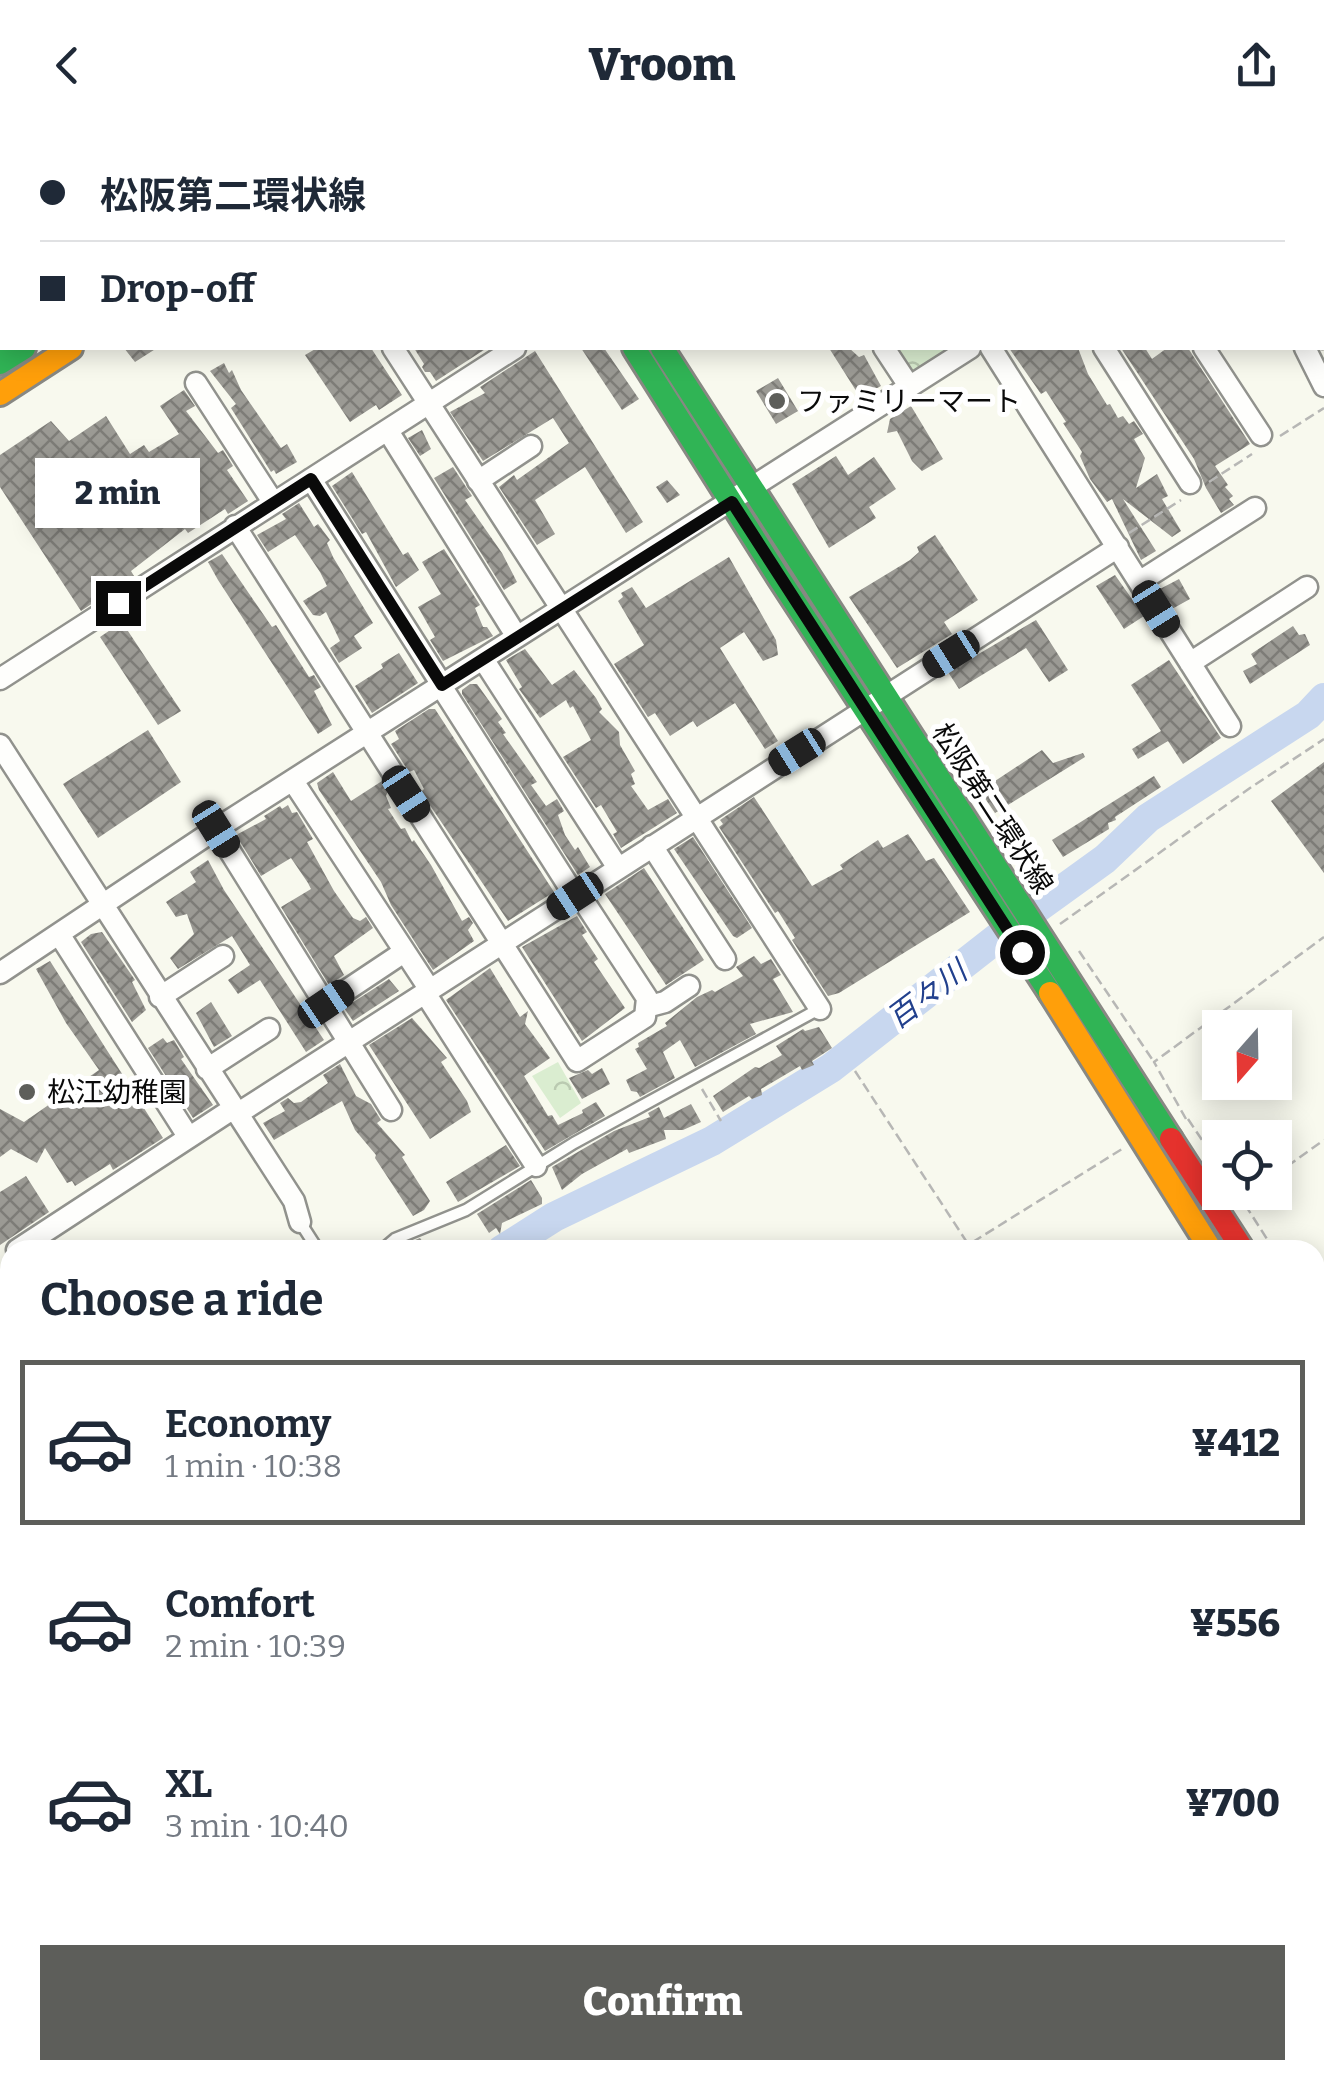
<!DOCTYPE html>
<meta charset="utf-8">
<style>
body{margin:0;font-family:Bitter,"Noto Sans JP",serif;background:#f2f2f3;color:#1f2937;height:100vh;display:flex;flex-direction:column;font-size:38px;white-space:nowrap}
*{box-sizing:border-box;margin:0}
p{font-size:32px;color:#747a83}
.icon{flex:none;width:55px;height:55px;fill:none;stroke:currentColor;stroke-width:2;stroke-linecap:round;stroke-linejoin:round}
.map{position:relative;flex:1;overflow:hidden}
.sheet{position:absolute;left:0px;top:1110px;width:1325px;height:840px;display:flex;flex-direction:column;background:#fff;border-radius:30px 30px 0 0;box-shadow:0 5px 25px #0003}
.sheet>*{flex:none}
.hud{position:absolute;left:0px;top:0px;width:1325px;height:220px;box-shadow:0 5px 25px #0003;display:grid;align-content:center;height:220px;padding:0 40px;background:#fff}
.needle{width:65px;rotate:200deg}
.controls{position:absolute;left:1202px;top:880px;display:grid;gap:20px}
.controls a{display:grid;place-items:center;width:90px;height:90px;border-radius:0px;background:#fff;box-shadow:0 5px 25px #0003;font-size:50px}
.end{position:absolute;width:45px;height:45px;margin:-22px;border:12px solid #0a0a0a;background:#fff;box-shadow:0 0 0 5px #fff}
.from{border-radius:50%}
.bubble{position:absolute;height:70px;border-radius:0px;background:#fff;box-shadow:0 5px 25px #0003;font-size:32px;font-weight:800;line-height:70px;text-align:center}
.car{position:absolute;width:30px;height:60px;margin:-30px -15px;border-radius:12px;box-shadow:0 0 8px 2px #0007;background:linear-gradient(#222 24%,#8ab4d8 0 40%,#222 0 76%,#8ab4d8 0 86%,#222 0)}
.hud b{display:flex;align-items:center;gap:35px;height:95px;font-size:38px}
.hud b+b{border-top:2px solid #e0e1e3}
.hud i{width:25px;height:25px;background:#1f2937}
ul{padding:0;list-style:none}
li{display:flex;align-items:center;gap:30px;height:165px;margin:0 20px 15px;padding:0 20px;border:5px solid transparent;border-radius:0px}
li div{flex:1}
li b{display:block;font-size:38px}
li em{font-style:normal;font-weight:800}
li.active{border-color:#5d5e5a}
li>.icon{width:90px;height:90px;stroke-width:1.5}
h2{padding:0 40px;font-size:45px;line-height:120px}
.primary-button{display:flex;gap:20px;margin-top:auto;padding:20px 40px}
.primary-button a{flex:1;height:115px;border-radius:0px;background:#5d5e5a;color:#fff;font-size:40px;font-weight:800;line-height:115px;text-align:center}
header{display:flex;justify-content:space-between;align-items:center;height:130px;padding:0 40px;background:#fff;font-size:45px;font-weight:800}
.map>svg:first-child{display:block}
.park{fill:url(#park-crowns)}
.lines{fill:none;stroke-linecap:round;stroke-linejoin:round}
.stream{stroke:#c8d7ef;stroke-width:5}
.river{stroke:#c8d7ef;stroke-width:30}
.building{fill:url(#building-cross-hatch)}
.lane-casing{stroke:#91928d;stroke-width:15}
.street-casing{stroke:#91928d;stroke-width:25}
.fast-casing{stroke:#888883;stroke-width:28}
.slow-casing{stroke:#888883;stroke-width:28}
.jam-casing{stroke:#888883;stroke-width:28}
.path{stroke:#b7b7b5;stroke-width:2.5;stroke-dasharray:10 5;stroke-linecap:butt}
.lane{stroke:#fefefc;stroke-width:10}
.street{stroke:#fefefc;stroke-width:20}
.fast{stroke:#30b455;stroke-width:22}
.slow{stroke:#ff9f0a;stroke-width:22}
.jam{stroke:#e5322d;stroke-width:22}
.route{stroke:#0a0a0a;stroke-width:12}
.poi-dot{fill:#5d5e5a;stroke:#fff;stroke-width:4}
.labels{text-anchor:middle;stroke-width:10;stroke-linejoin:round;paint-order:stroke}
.poi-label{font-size:28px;fill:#0a0a0a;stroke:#fff;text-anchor:start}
.street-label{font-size:28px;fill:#0a0a0a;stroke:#fff}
.water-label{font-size:30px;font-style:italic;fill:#22408d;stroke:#fff}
</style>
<header><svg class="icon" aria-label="back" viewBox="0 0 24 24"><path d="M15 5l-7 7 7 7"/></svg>Vroom<svg class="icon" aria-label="share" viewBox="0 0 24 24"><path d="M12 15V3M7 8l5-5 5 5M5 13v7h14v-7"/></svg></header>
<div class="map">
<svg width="1324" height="1950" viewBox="0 0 1324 1950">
<defs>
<pattern id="park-crowns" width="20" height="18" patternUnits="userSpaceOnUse" patternTransform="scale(2.5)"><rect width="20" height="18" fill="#daedd0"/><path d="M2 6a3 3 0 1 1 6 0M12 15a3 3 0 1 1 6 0" fill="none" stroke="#bacab1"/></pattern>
<pattern id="building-cross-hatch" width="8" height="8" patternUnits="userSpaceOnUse" patternTransform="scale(2.5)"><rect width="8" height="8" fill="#9b9a94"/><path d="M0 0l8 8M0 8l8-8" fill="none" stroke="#7d7c77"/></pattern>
</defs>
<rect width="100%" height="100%" fill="#f8f9ee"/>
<path class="park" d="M903,218H949L909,243L895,223Z
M558,932L581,973L560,988L532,946Z"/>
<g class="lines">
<path class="stream" d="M0,1840L10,1873
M591,1950L613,1940"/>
<path class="river" d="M502,1120L554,1087L712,1011L831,938L1015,794L1105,729L1148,688L1308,585L1324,568
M0,1437L10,1432
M1315,1685L1324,1646
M1248,1950L1251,1940"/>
</g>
<path class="building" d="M124,218H157L135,232Z
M317,218H371L402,265L379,280L376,275L350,292L305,225Z
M414,218H487L436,251L430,242H425L422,237L424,234Z
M581,218H604L639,269L622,280Z
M829,218H849L859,227L864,225L881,256L860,267Z
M1009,218H1078L1088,244L1107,275L1110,274L1118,288L1123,286L1129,294L1134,291L1143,304L1134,309L1145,328L1136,358L1157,344L1168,366L1162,369L1181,401L1172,407L1123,369L1156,421L1141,430L1112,369L1107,372L1090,349L1080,326L1082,322L1063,293L1066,292L1046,261L1041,264Z
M1121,218H1145L1152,229L1167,218H1188L1250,314L1215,336L1228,355L1225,357L1233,366L1229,369L1234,375L1221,383L1206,358L1194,329Z
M535,221L643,392L626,403L585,337L535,370L555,404L537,415L499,357L514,345L517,350L569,313L553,288L483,331L450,282L485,263L480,257Z
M224,233L229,243L232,240L241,260L281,318L287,314L297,332L276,344L274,340L271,342L231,278L236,274L210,241Z
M778,248L798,281L776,294L756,261Z
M184,260L195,276L186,281L218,323L223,320L233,336L227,340L248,371L228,384L225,379L188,403L185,399L131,441L134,446L81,481L0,357V325L51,291L69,311L106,286L130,324L144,315L149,322L179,304L160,276Z
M911,276L943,329L922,341L912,331L897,301L887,303L890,289Z
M422,300L431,319L420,326L408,308Z
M836,326L848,345L874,327L896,359L869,377L876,388L829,418L792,354Z
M453,337L472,366L465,370L502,423L517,452L504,460L434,348Z
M352,342L403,425L408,422L419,440L396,457L366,402L362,404L332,356Z
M667,350L680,365L667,373L656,357Z
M299,373L314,397L318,394L330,410L327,413L333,427L373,493L354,506L362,518L339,533L330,518L340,511L326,482L320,486L313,485L303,471L327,456L320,442L295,405L268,422L257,405L286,389L282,384Z
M935,405L978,470L944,492L952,504L897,538L849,467L910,430L919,422L917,417Z
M444,419L480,475L475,478L483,497H487L493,506L443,531L430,510L435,507L418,477L441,464L422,432Z
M222,424L272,497L276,495L309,547L314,545L321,557L314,561L332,595L318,604L218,450L208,432Z
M729,427L776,510L778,525L763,531L744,502L720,518L778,611L765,619L735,573L697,597L693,591L670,606L655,583L648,587L614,534L644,515L618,471L623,467L621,463L632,457L646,478Z
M1115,445L1144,486L1124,499L1096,456Z
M1179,449L1190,469L1172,479L1160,459Z
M1036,490L1068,540L1049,552L1026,518L959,559L948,542Z
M122,492L181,581L158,595L100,507Z
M1293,496L1299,505L1305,504L1310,515L1250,554L1243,541L1257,534L1251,524Z
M525,519L552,555L574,540L596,568L602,579L599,582L619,602L620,615L635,641L631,644L635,654L631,656L648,680L668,669L677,683L621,718L613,704L617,702L601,675L596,678L563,627L591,610L573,576L570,578L566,570L540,588L519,559L522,557L506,530Z
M399,523L418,553L372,583L355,556L383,538L381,534Z
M1169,530L1221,608L1183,634L1168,611L1138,629L1132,619L1161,601L1131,555Z
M470,554H477L502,589L498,592L506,603L503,604L537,652L531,655L546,676L557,669L564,681L558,685L565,705L575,720L578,717L590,737L578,745L462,564V560Z
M429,579H435L554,762L508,791L421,662L424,659L414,640L409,642L391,614L399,609L395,601Z
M148,600L181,652L98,708L63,654Z
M1042,620L1053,633L1083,623L1085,627L995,683L980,661Z
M1324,632V743L1271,671Z
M333,642L351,671L382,651L388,661L386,666L391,678L388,679L401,699L405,698L412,712L414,710L431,735L462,791L469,787L473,793L468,800L474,811L433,840L391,775L381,752L319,660L317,653Z
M1154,646L1161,657L1115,687L1116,690L1108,693L1109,699L1063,727L1052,710Z
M754,667L812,756L843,739L840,735L878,710L883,718L908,704L926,731L934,728L970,782L839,863L828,866L792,810L795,808L778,781L775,783L719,697L723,694L720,690Z
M288,675L292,683L297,682L313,709L307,712L334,761L353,788L360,791L366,787L373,798L334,826L344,845L329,855L281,777L311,759L308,753L291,728L261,746L239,710L238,704L266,689L264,686L280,676L282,679Z
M693,707L752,798L737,808L733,806L674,719Z
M208,730L224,760L324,910L306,922L260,850L238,864L228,850L250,835L232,806L178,839L170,828L194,804L187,784L176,787L166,772L196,752L190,742Z
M644,738L704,830L666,855L605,764Z
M577,786L587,802L582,805L598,829L594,832L625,878L582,911L522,817Z
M102,802L135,850L132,852L146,880L132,892L81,812L91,804Z
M754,826L761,834L771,829L781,845L773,849L793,882L750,894L756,904L695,937L680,910L663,922L675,948L640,967L637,962L631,961L626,950L647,939L635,919L639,917L638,913L667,896L665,893L697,867L712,860L715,862L743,846L736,837Z
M50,831L163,1008L113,1040L110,1034L75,1056L72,1051L67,1053L45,1018L37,1033L11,1019L0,1027V979L24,992L99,940L66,893L36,839Z
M490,838L520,887L528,881L525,894L550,928L524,946L548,986L552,985L558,995L583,983L582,980L596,972L605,986L545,1021L446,870Z
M389,849L399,861L353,891L344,878Z
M211,872L232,906L214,917L196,883Z
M412,888L447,928L441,932L467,971L471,982L430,1009L369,915Z
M819,897L832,918L812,931L814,935L802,940L800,936L761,959L762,965L752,969L749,966L723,982L713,966L755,937L759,938L782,925L776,916L803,899L805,901Z
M163,908L167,913L174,910L184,927L181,929L213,975L193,988L148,918Z
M340,934L356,966L371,974L381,990L377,993L405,1025L402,1027L430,1071L424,1080L413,1086L375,1028L376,1025L355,1000L342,971L274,1010L263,993L285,981L280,973L288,968L294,973L301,972L328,953L323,945Z
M602,938L610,954L582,969L569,948L588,940L592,944Z
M691,974L701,992L683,1000H664L666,1009L629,1023L627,1019L582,1044L562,1060L552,1037L614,1001L650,987L648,983L659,977L664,988Z
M506,1015L520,1036L458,1072L446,1052Z
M26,1046L49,1082L0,1115V1062Z
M531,1050L542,1068V1074L502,1093L500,1104L496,1098L489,1103L477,1084Z
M420,1108L429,1120H396L401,1116Z"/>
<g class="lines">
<g class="lane-casing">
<path id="lane" d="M144,0L146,2
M233,0L235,2
M214,2L218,0
M1322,213L1324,212
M300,1092L318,1120
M382,1120L395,1109L466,1080L574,1013L819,879"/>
</g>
<g class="street-casing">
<path id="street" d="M1147,0L1148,2
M1256,0L1258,2
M727,2L731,0
M849,2L853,0
M1275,2L1278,0
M0,104L2,108
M0,206L2,209
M393,218L820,879
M884,218L909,256
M991,218L1230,596
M1104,218L1190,353
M1204,218L1261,305
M1305,218L1324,256
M196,253L273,372
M388,301L517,507
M311,349L442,555
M478,351L531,316
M235,396L577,931L645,887L647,868L579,764
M1139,452L1255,378
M483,529L618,738
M1190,533L1307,457
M0,549L515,218
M441,556L575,766
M0,615L294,1071L300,1092
M293,651L430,860
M216,699L391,980
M652,716L725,829
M59,804L184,1000
M0,843L216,699L970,218
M425,863L536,1036
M160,867L223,826
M326,874L404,822
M646,877L665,872L689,856
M207,939L269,899
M237,984L1118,417
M17,1120L234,978
M0,1192L10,1207
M0,1286L10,1279
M0,1369L10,1362
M1315,1637L1324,1597
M1315,1704L1324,1707"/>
</g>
<g class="fast-casing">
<path id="fast" d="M521,0L523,2
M361,2L365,0
M404,2L408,0
M634,218L779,448L1050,863
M662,218L1171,1009
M0,233L24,218
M1315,1278L1324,1292"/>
</g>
<g class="slow-casing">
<path id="slow" d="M0,264L71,218
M1050,863L1211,1120
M0,1623L10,1639
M208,1940L210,1950"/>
</g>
<g class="jam-casing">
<path id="jam" d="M492,0L494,2
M1171,1009L1243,1120
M1315,1234L1324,1248"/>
</g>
<path class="path" d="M128,0L130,2
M1280,306L1324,278
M1209,352L1252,324
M1129,403L1181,370
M1060,794L1250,658L1324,609
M1079,821L1154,932
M855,941L972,1120
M702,959L721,991
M1186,989L1154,932L1324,807
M1188,989L1220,1037
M1275,1045L1324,1010
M1237,1062L1274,1120
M1242,1068L1249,1062
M960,1120L1122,1019
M1315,1184L1324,1198
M1315,1386L1324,1380
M0,1738L10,1732
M294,1950L310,1940
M751,1950V1940
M1155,1950L1163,1940"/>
<use href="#lane" class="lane"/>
<use href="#street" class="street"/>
<use href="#fast" class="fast"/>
<use href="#slow" class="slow"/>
<use href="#jam" class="jam"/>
</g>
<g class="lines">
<path class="route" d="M118,473L311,349L442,555L732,372L1022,822"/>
</g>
<g class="poi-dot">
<circle cx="777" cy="271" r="10"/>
<circle cx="27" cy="962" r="10"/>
</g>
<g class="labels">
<g class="poi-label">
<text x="797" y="281">ファミリーマート</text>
<text x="47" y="972">松江幼稚園</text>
</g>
<g class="street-label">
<text transform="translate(993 678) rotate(57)" y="10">松阪第二環状線</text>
</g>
<g class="water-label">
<text transform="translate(927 865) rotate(-37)" y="10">百々川</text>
</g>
</g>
</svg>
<div class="controls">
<a><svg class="needle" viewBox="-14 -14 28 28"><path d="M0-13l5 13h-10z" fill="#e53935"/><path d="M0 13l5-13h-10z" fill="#747a83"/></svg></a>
<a><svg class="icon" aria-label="locate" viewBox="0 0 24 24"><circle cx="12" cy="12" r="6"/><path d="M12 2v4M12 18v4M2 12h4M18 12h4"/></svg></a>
</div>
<i class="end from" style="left:1022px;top:822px"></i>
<i class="end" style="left:118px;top:473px"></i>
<div class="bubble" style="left:35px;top:328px;width:165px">2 min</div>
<i class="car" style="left:1156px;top:479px;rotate:148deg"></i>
<i class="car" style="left:951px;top:524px;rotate:238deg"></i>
<i class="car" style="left:797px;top:622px;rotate:238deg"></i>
<i class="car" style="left:406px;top:664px;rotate:147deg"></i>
<i class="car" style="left:216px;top:699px;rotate:148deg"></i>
<i class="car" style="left:575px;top:766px;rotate:237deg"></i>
<i class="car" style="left:326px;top:874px;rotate:56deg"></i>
<div class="hud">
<b><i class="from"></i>松阪第二環状線</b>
<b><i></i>Drop-off</b>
</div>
<section class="sheet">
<h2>Choose a ride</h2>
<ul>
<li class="active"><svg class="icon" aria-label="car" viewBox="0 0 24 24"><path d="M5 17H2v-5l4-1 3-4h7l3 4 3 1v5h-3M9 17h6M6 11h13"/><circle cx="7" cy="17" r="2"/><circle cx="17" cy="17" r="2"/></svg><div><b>Economy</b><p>1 min · 10:38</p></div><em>¥412</em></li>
<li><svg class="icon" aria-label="car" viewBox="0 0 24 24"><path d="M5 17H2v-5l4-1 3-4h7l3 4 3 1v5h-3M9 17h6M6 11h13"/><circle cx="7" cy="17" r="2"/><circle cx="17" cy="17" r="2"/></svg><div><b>Comfort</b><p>2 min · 10:39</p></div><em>¥556</em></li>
<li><svg class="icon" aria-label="car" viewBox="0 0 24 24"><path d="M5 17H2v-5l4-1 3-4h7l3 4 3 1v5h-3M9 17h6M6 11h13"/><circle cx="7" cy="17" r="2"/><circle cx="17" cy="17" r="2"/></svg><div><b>XL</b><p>3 min · 10:40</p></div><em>¥700</em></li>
</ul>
<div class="primary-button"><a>Confirm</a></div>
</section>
</div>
